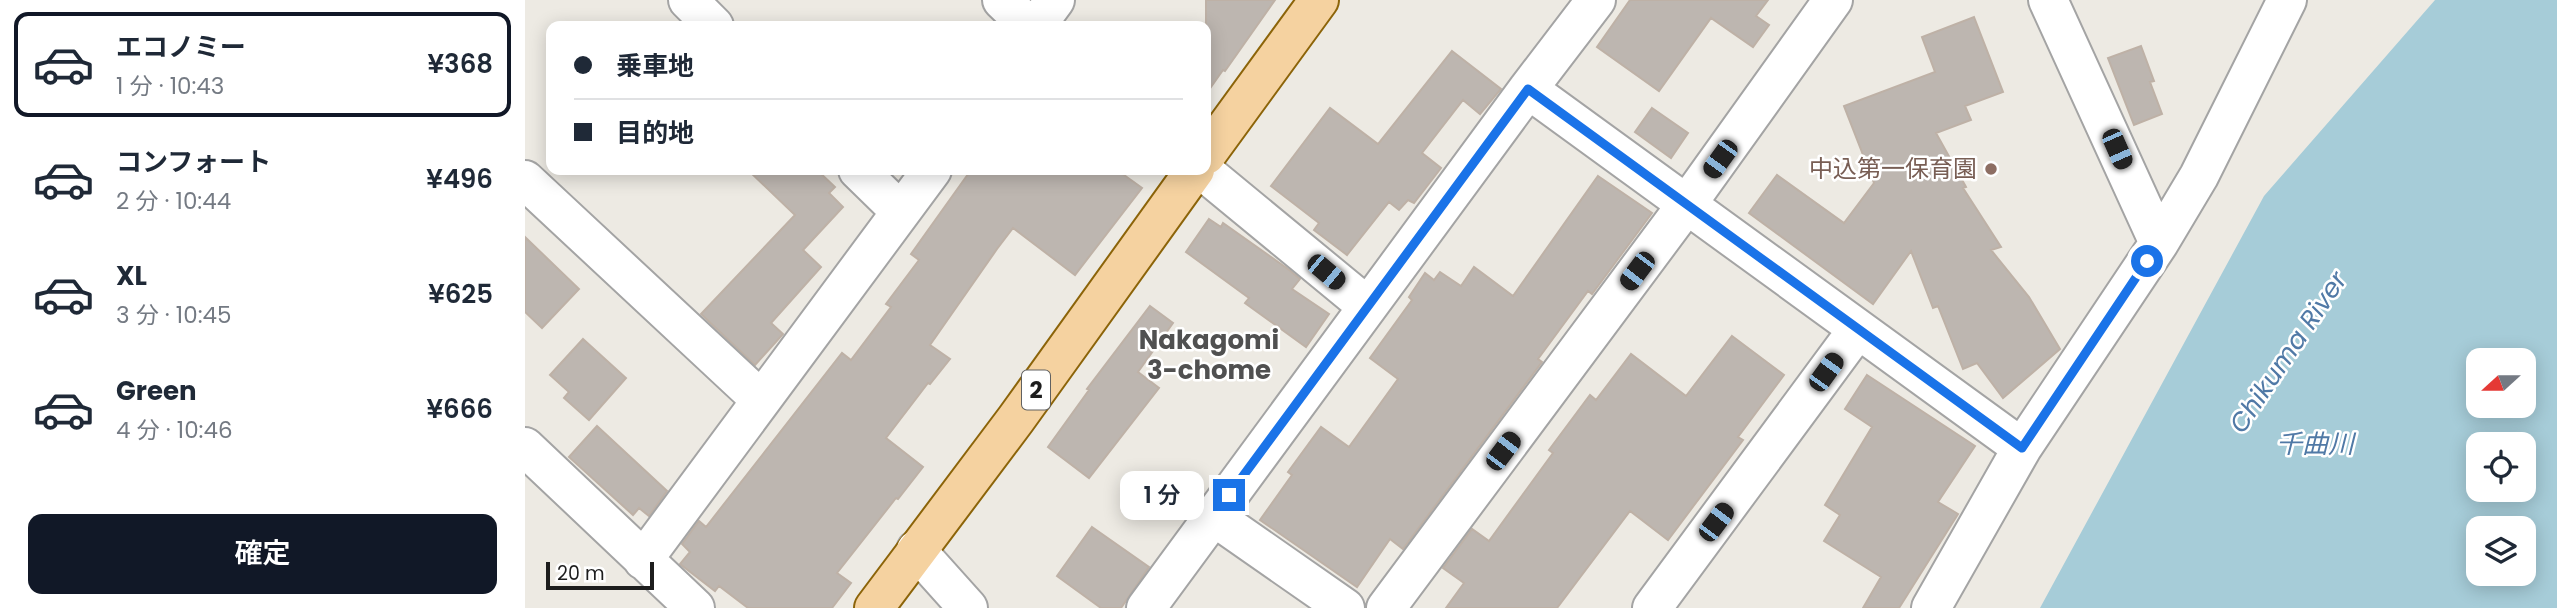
<!DOCTYPE html>
<html lang="ja">
<meta charset="utf-8">
<style>
body{margin:0;font-family:Poppins,"Noto Sans JP",sans-serif;background:#f6f6f7;color:#1f2937;height:100vh;display:flex;flex-direction:column;font-size:26px;white-space:nowrap}
*{box-sizing:border-box;margin:0}
p{font-size:23px;color:#747a83}
.icon{flex:none;width:38px;height:38px;fill:none;stroke:currentColor;stroke-width:2;stroke-linecap:round;stroke-linejoin:round}
.map{position:relative;flex:1;overflow:hidden}
.panel{display:flex;flex-direction:column;background:#fff;width:525px}
.panel>*{flex:none}
.guide{position:absolute;left:21px;top:21px;width:665px;height:154px;border-radius:14px;box-shadow:0 4px 18px #0003;display:grid;align-content:center;height:154px;padding:0 28px;background:#fff}
.needle{width:46px;rotate:249deg}
.tools{position:absolute;left:1941px;top:348px;display:grid;gap:14px}
.tools a{display:grid;place-items:center;width:70px;height:70px;border-radius:14px;background:#fff;box-shadow:0 4px 18px #0003;font-size:35px}
.scale{position:absolute;left:21px;bottom:18px;width:108px;box-sizing:border-box;padding-left:7px;border:4px solid #1d1d1d;border-top:0;font-size:19px;line-height:24px;white-space:nowrap;color:#1d1d1d;-webkit-text-stroke:5px #fff;paint-order:stroke}
.end{position:absolute;width:32px;height:32px;margin:-16px;border:9px solid #1a73e8;background:#fff;box-shadow:0 0 0 4px #fff}
.from{border-radius:50%}
.bubble{position:absolute;height:49px;border-radius:14px;background:#fff;box-shadow:0 4px 18px #0003;font-size:23px;font-weight:600;line-height:49px;text-align:center}
.car{position:absolute;width:21px;height:42px;margin:-21px -10px;border-radius:9px;box-shadow:0 0 5px 2px #0007;background:linear-gradient(#222 24%,#8ab4d8 0 40%,#222 0 76%,#8ab4d8 0 86%,#222 0)}
.guide b{display:flex;align-items:center;gap:24px;height:66px;font-size:26px}
.guide b+b{border-top:2px solid #e0e1e3}
.guide i{width:18px;height:18px;background:#1f2937}
ul{padding:12px 0 0;list-style:none}
li{display:flex;align-items:center;gap:21px;height:105px;margin:0 14px 10px;padding:0 14px;border:4px solid transparent;border-radius:14px}
li div{flex:1}
li b{display:block;font-size:26px}
li em{font-style:normal;font-weight:600}
li.current{border-color:#111827}
li>.icon{width:63px;height:63px;stroke-width:1.5}
.button{display:flex;gap:14px;margin-top:auto;padding:14px 28px}
.button a{flex:1;height:80px;border-radius:14px;background:#111827;color:#fff;font-size:28px;font-weight:600;line-height:80px;text-align:center}
main{display:flex;flex:1;min-height:0}
.map>svg:first-child{display:block}
.water{fill:#a6ccd8;fill-rule:evenodd}
.building{fill:#bdb6b0;stroke:#beb1a6;stroke-width:2}
.lines{fill:none;stroke-linecap:round;stroke-linejoin:round}
.minor-casing{stroke:#a4a4a4;stroke-width:42}
.major-casing{stroke:#8c6409;stroke-width:42}
.minor{stroke:#fff;stroke-width:38}
.major{stroke:#f5d2a0;stroke-width:38}
.route{stroke:#1a73e8;stroke-width:9}
.education-dot{fill:#8d6e63;stroke:#fff;stroke-width:2.5}
.labels{text-anchor:middle;stroke-width:5;stroke-linejoin:round;paint-order:stroke}
.shield{fill:#fff;stroke:#616161;stroke-width:2}
.shield-label{font-size:23px;font-weight:bold;fill:#1d1d1d}
.education-label{font-size:24px;fill:#785e54;stroke:#fff;text-anchor:end}
.neighbourhood-label{font-size:26px;font-weight:bold;fill:#505050;stroke:#fff}
.water-label{font-size:26px;font-style:italic;fill:#5079a6;stroke:#fff}
</style>
<main>
<section class="panel">
<ul>
<li class="current"><svg class="icon" aria-label="car" viewBox="0 0 24 24"><path d="M5 17H2v-5l4-1 3-4h7l3 4 3 1v5h-3M9 17h6M6 11h13"/><circle cx="7" cy="17" r="2"/><circle cx="17" cy="17" r="2"/></svg><div><b>エコノミー</b><p>1 分 · 10:43</p></div><em>¥368</em></li>
<li><svg class="icon" aria-label="car" viewBox="0 0 24 24"><path d="M5 17H2v-5l4-1 3-4h7l3 4 3 1v5h-3M9 17h6M6 11h13"/><circle cx="7" cy="17" r="2"/><circle cx="17" cy="17" r="2"/></svg><div><b>コンフォート</b><p>2 分 · 10:44</p></div><em>¥496</em></li>
<li><svg class="icon" aria-label="car" viewBox="0 0 24 24"><path d="M5 17H2v-5l4-1 3-4h7l3 4 3 1v5h-3M9 17h6M6 11h13"/><circle cx="7" cy="17" r="2"/><circle cx="17" cy="17" r="2"/></svg><div><b>XL</b><p>3 分 · 10:45</p></div><em>¥625</em></li>
<li><svg class="icon" aria-label="car" viewBox="0 0 24 24"><path d="M5 17H2v-5l4-1 3-4h7l3 4 3 1v5h-3M9 17h6M6 11h13"/><circle cx="7" cy="17" r="2"/><circle cx="17" cy="17" r="2"/></svg><div><b>Green</b><p>4 分 · 10:46</p></div><em>¥666</em></li>
</ul>
<div class="button"><a>確定</a></div>
</section>
<div class="map">
<svg width="2032" height="608" viewBox="0 0 2032 608">
<rect width="100%" height="100%" fill="#edeae3"/>
<path class="water" d="M1910,0H2032V608H1515L1739,196ZM1953,360H1998V406H1953ZM1953,444H1998V490H1953ZM1953,528H1998V574H1953Z"/>
<path class="building" d="M681,0H750L700,71L698,70L681,94Z
M1105,0H1243L1231,16L1244,25L1228,47L1186,18L1134,91L1072,47Z
M1449,17L1478,92L1440,106L1446,120L1411,133L1441,187L1438,188L1476,247L1466,250L1504,297L1535,349L1478,398L1452,363L1438,369L1413,306L1408,308L1386,251L1348,304L1224,213L1252,175L1319,223L1349,183L1319,106L1410,72L1397,37Z
M1616,46L1629,81L1625,82L1637,114L1609,125L1583,58Z
M927,51L976,89L955,114L938,100L897,153L916,168L889,203L883,200L874,210L864,202L822,255L789,230L794,223L746,186L805,108L853,144Z
M1127,108L1163,133L1146,158L1110,132Z
M223,170H292L310,187L304,193L318,207L278,250L296,267L246,323L258,334L230,365L176,314L270,215Z
M446,170H592L617,188L550,275L488,228L472,249L405,345L425,359L405,384L403,383L361,438L398,467L373,499L371,498L312,573L326,583L307,608H223L194,586L190,591L155,564L165,552L157,544L174,521L181,527L317,353L326,360L366,307L361,304L394,260L386,254Z
M1073,176L1127,213L1067,294L1063,291L1013,359L1017,362L878,549L865,539L832,587L735,520L767,475L763,472L796,427L824,447L873,379L845,358L887,300L884,297L900,273L909,280L915,272L936,286L949,267L988,296Z
M684,219L696,227L698,223L763,269L775,279L767,289L804,314L781,347L720,303L724,298L661,252Z
M0,237L54,289L17,328L0,312Z
M625,306L648,323L613,372L634,388L564,478L523,447L564,390L562,389Z
M1207,336L1259,375L1213,437L1218,440L1143,540L1105,511L1032,608H921L939,583L918,568L947,529L964,541L1028,453L1024,450L1065,395L1071,400L1106,354L1161,396Z
M58,339L101,378L64,420L39,398L44,392L25,375Z
M1342,375L1450,446L1413,502L1433,514L1374,608H1338L1356,577L1299,541L1315,515L1300,505L1347,427L1320,409Z
M72,426L142,491L124,516L114,508L108,515L44,457Z
M567,527L624,567L596,608H576L532,576Z"/>
<g class="lines">
<g class="minor-casing">
<path id="minor" d="M163,0L189,26
M477,0L504,26
M511,26L530,0
M1003,89L1497,448
M333,170L376,212
M677,170L842,306
M0,180L236,400
M1634,243L1674,176L1762,0
M0,447L170,608
M688,516L820,608
M391,550L443,608
M118,560L407,170
M621,608L1003,89L1071,0
M861,608L1162,204L1308,0
M1127,608L1333,329
M1406,608L1497,448L1634,243L1523,0"/>
</g>
<g class="major-casing">
<path id="major" d="M681,155L794,0
M349,608L491,419L670,170"/>
</g>
<use href="#minor" class="minor"/>
<use href="#major" class="major"/>
</g>
<g class="lines">
<path class="route" d="M704,495L1003,89L1497,448L1622,261"/>
</g>
<circle class="education-dot" cx="1466" cy="169" r="7"/>
<g class="labels">
<rect class="shield" x="497" y="370.5" width="28" height="39" rx="5"/>
<g class="shield-label">
<text x="511" y="398">2</text>
</g>
<g class="education-label">
<text x="1452" y="177">中込第一保育園</text>
</g>
<g class="neighbourhood-label">
<text x="684" y="349">Nakagomi<tspan x="684" dy="30">3-chome</tspan></text>
</g>
<g class="water-label">
<text transform="translate(1763 352) rotate(-56)" y="9">Chikuma River</text>
<text x="1790" y="453">千曲川</text>
</g>
</g>
</svg>
<div class="tools">
<a><svg class="needle" viewBox="-14 -14 28 28"><path d="M0-13l5 13h-10z" fill="#e53935"/><path d="M0 13l5-13h-10z" fill="#747a83"/></svg></a>
<a><svg class="icon" aria-label="locate" viewBox="0 0 24 24"><circle cx="12" cy="12" r="6"/><path d="M12 2v4M12 18v4M2 12h4M18 12h4"/></svg></a>
<a><svg class="icon" aria-label="layers" viewBox="0 0 24 24"><path d="M12 4l9 5-9 5-9-5zM3 14l9 5 9-5"/></svg></a>
</div>
<div class="scale">20 m</div>
<i class="end from" style="left:1622px;top:261px"></i>
<i class="end" style="left:704px;top:495px"></i>
<div class="bubble" style="left:595px;top:471px;width:84px">1 分</div>
<i class="car" style="left:1592px;top:149px;rotate:156deg"></i>
<i class="car" style="left:1195px;top:159px;rotate:216deg"></i>
<i class="car" style="left:1112px;top:271px;rotate:217deg"></i>
<i class="car" style="left:801px;top:272px;rotate:130deg"></i>
<i class="car" style="left:1301px;top:372px;rotate:36deg"></i>
<i class="car" style="left:978px;top:451px;rotate:37deg"></i>
<i class="car" style="left:1191px;top:522px;rotate:37deg"></i>
<div class="guide">
<b><i class="from"></i>乗車地</b>
<b><i></i>目的地</b>
</div>
</div>
</main>
